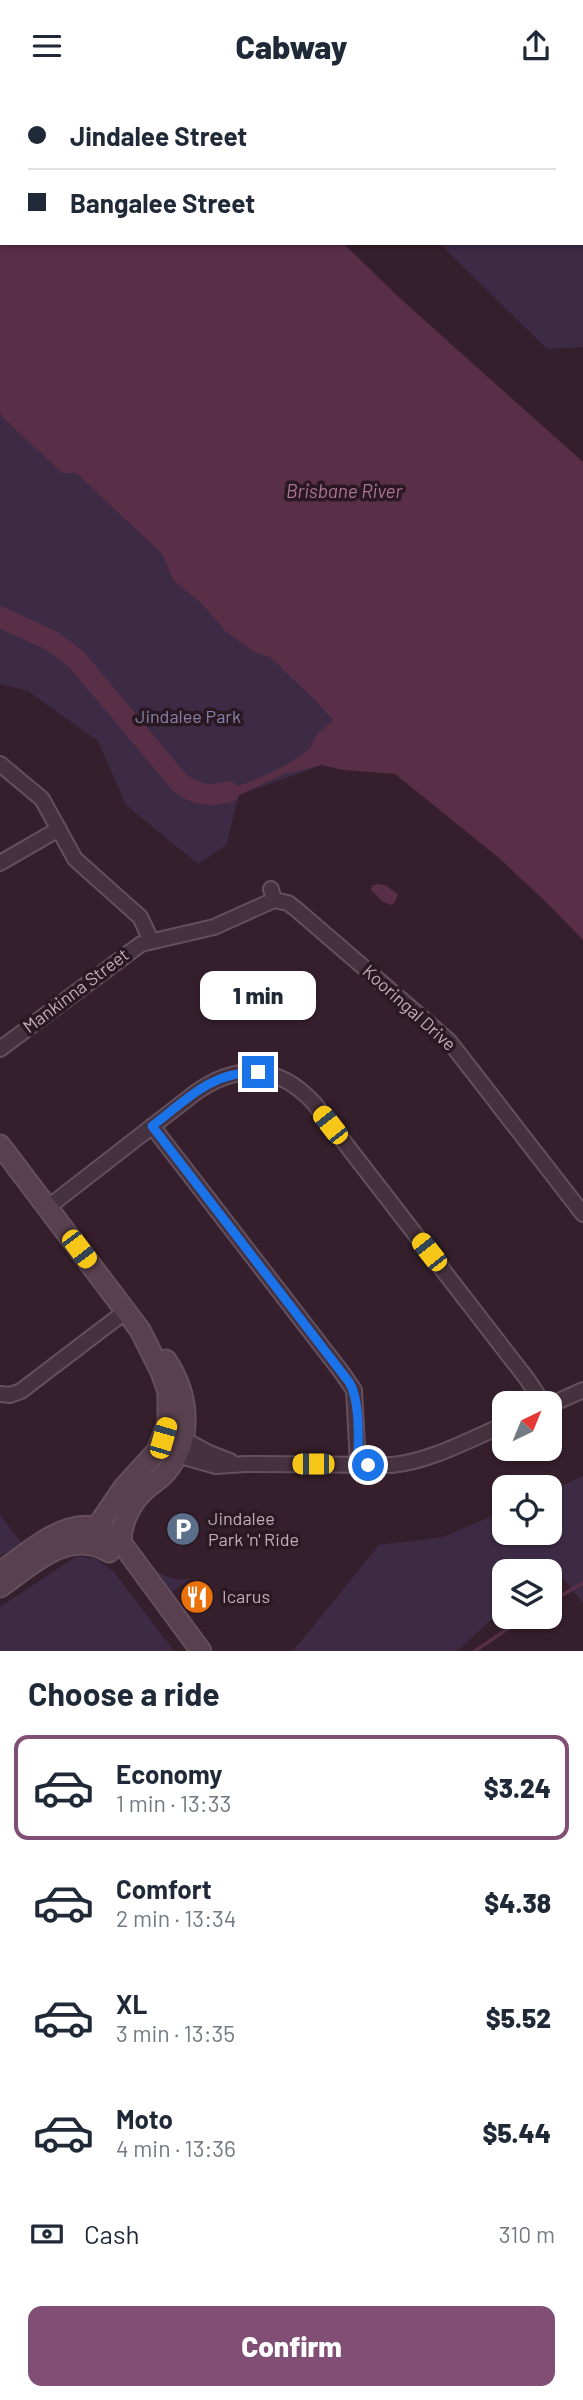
<!DOCTYPE html>
<meta charset="utf-8">
<style>
body{margin:0;font-family:Barlow,sans-serif;background:#f6f6f7;color:#1f2937;height:100vh;display:flex;flex-direction:column;font-size:26px;white-space:nowrap}
*{box-sizing:border-box;margin:0}
p{font-size:23px;color:#747a83}
.icon{flex:none;width:38px;height:38px;fill:none;stroke:currentColor;stroke-width:2;stroke-linecap:round;stroke-linejoin:round}
.map{position:relative;height:1560px;overflow:hidden}
.drawer{display:flex;flex-direction:column;background:#fff;flex:1}
.drawer>*{flex:none}
.hud{position:absolute;left:0px;top:0px;width:584px;height:154px;box-shadow:0 2px 5px #0004;display:grid;align-content:center;height:154px;padding:0 28px;background:#fff}
.needle{width:46px;rotate:43deg}
.controls{position:absolute;left:492px;top:1300px;display:grid;gap:14px}
.controls a{display:grid;place-items:center;width:70px;height:70px;border-radius:14px;background:#fff;box-shadow:0 2px 5px #0004;font-size:35px}
.end{position:absolute;width:32px;height:32px;margin:-16px;border:9px solid #1a73e8;background:#fff;box-shadow:0 0 0 4px #fff}
.from{border-radius:50%}
.bubble{position:absolute;height:49px;border-radius:14px;background:#fff;box-shadow:0 2px 5px #0004;font-size:23px;font-weight:800;line-height:49px;text-align:center}
.car{position:absolute;width:21px;height:42px;margin:-21px -10px;border-radius:9px;box-shadow:0 0 5px 2px #0007;background:linear-gradient(#f5c518 24%,#345 0 40%,#f5c518 0 76%,#345 0 86%,#f5c518 0)}
.hud b{display:flex;align-items:center;gap:24px;height:66px;font-size:26px}
.hud b+b{border-top:2px solid #e0e1e3}
.hud i{width:18px;height:18px;background:#1f2937}
ul{padding:0;list-style:none}
li{display:flex;align-items:center;gap:21px;height:105px;margin:0 14px 10px;padding:0 14px;border:4px solid transparent;border-radius:14px}
li div{flex:1}
li b{display:block;font-size:26px}
li em{font-style:normal;font-weight:800}
li.current{border-color:#814e76}
li>.icon{width:63px;height:63px;stroke-width:1.5}
h2{padding:0 28px;font-size:32px;line-height:84px}
.pay{display:flex;align-items:center;gap:18px;height:77px;padding:0 28px;font-size:26px}
.pay p{margin-inline-start:auto}
.action{display:flex;gap:14px;margin-top:auto;padding:14px 28px}
.action a{flex:1;height:80px;border-radius:14px;background:#814e76;color:#fff;font-size:28px;font-weight:800;line-height:80px;text-align:center}
header{display:flex;justify-content:space-between;align-items:center;height:91px;padding:0 28px;background:#fff;font-size:32px;font-weight:800}
.map>svg:first-child{display:block}
.green{fill:#3d2b45}
.water{fill:#582f47}
.lines{fill:none;stroke-linecap:round;stroke-linejoin:round}
.stream{stroke:#582f47;stroke-width:3.5}
.river{stroke:#582f47;stroke-width:21}
.street-casing{stroke:#644f5c;stroke-width:18}
.secondary-casing{stroke:#644f5c;stroke-width:23}
.street{stroke:#46323e;stroke-width:14}
.secondary{stroke:#59404e;stroke-width:19}
.route{stroke:#1a73e8;stroke-width:9}
.labels{text-anchor:middle;stroke-width:7;stroke-linejoin:round;paint-order:stroke}
.park-label{font-size:18px;fill:#8583a9;stroke:#2a1822}
.street-label{font-size:18px;fill:#c3abb9;stroke:#2a1822}
.poi-label{font-size:18px;fill:#c3abb9;stroke:#2a1822;text-anchor:start}
.water-label{font-size:19px;font-style:italic;fill:#ac7496;stroke:#2a1822}
</style>
<header><svg class="icon" aria-label="menu" viewBox="0 0 24 24"><path d="M4 6h16M4 12h16M4 18h16"/></svg>Cabway<svg class="icon" aria-label="share" viewBox="0 0 24 24"><path d="M12 15V3M7 8l5-5 5 5M5 13v7h14v-7"/></svg></header>
<div class="map">
<svg width="583" height="1560" viewBox="0 0 583 1560">
<rect width="100%" height="100%" fill="#351f2c"/>
<path class="green" d="M301,0H441L443,2H303Z
M583,128V256L547,258L439,152H583Z
M0,321L2,326L62,382H76L162,463L173,489L202,513L226,541L256,562L270,566L316,609L333,629L314,648L344,679L322,674L239,704L226,754L198,773L126,714L98,650L28,600L0,593Z
M583,1385V1512L561,1485L550,1490V1480H504V1517L457,1560H291L298,1554L379,1454L443,1446L504,1420V1442H550V1400Z
M0,1424L23,1454L0,1465Z
M194,1425C195,1440 192,1448 179,1457L170,1445Z
M77,1465L96,1468L114,1481L174,1560H0V1516Z
M156,1479C168,1488 177,1490 191,1487L172,1501Z"/>
<path class="water" d="M0,0H172L174,2H2V152H343L404,211L583,371V849L549,814L499,767L395,683L344,679L322,674L284,683L239,704L222,706L204,704C238,697 282,681 309,658C317,651 309,657 314,648C317,641 328,635 333,629L315,609L270,566L256,562L226,541L202,513L173,489L162,463L76,382H62L2,326L0,321Z
M376,793L385,794L398,803L395,811L391,814L383,811L371,799L372,795Z"/>
<g class="lines">
<path class="stream" d="M550,1511L583,1492
M475,1560L525,1526"/>
<path class="river" d="M0,526L52,550L76,568L180,692C196,704 210,706 229,701"/>
<g class="street-casing">
<path id="street" d="M0,673L42,708L75,768L140,826L151,849
M0,772L59,738
M271,798L274,809L288,812L296,818L449,950L583,1123
M0,958L141,853L214,836L274,809
M152,1035L340,1279L354,1299L358,1373
M47,1117L195,1002C237,972 278,973 314,1012L527,1288L543,1312
M0,1303L10,1304L21,1300L126,1220
M550,1314L583,1299
M183,1348L209,1362L230,1370
M177,1364L216,1375L245,1373L392,1374C431,1370 468,1349 504,1334"/>
</g>
<g class="secondary-casing">
<path id="secondary" d="M0,1054L140,1239L161,1281L168,1301V1331L157,1360L124,1396L98,1434L97,1441L103,1457
M121,1451C121,1432 131,1411 146,1398C153,1392 160,1388 166,1381C194,1348 189,1303 166,1269
M0,1481C37,1456 82,1409 123,1454L201,1560
M0,1496C32,1474 69,1436 109,1461"/>
</g>
<use href="#street" class="street"/>
<use href="#secondary" class="secondary"/>
</g>
<g class="lines">
<path class="route" d="M258,981C210,981 188,1008 152,1035L349,1291C361,1310 358,1351 358,1373L368,1374"/>
</g>
<defs>
<g id="parking-disc" transform="scale(1.75)"><circle r="9.5" fill="#5c6f8a" stroke="#2a1822"/><path d="M-3.5-5.5H1a3.5 3.5 0 0 1 0 7H-1V5.5H-3.5ZM-1-3.4V-.6H.8a1.4 1.4 0 0 0 0-2.8Z" fill="#fff"/></g>
<g id="restaurant-disc" transform="scale(1.75)"><circle r="9.5" fill="#e8710a" stroke="#2a1822"/><path d="M-5-6h1v4h1v-4h1v4h1v-4h1v5L-1.5 .5V6h-2V.5L-5-1ZM5-6V6H3V1.5H1.5Q1.5-4 5-6Z" fill="#fff"/></g>
</defs>
<g fill-rule="evenodd">
<use href="#parking-disc" x="183" y="1438"/>
<use href="#restaurant-disc" x="197" y="1506"/>
</g>
<g class="labels">
<g class="park-label">
<text x="188" y="632">Jindalee Park</text>
</g>
<g class="street-label">
<text transform="translate(76 900) rotate(-37)" y="6">Mankinna Street</text>
<text transform="translate(409 917) rotate(42)" y="6">Kooringal Drive</text>
</g>
<g class="poi-label">
<text x="208" y="1434">Jindalee<tspan x="208" dy="21">Park 'n' Ride</tspan></text>
<text x="222" y="1512">Icarus</text>
</g>
<g class="water-label">
<text x="344" y="407">Brisbane River</text>
</g>
</g>
</svg>
<div class="controls">
<a><svg class="needle" viewBox="-14 -14 28 28"><path d="M0-13l5 13h-10z" fill="#e53935"/><path d="M0 13l5-13h-10z" fill="#747a83"/></svg></a>
<a><svg class="icon" aria-label="locate" viewBox="0 0 24 24"><circle cx="12" cy="12" r="6"/><path d="M12 2v4M12 18v4M2 12h4M18 12h4"/></svg></a>
<a><svg class="icon" aria-label="layers" viewBox="0 0 24 24"><path d="M12 4l9 5-9 5-9-5zM3 14l9 5 9-5"/></svg></a>
</div>
<i class="end from" style="left:368px;top:1374px"></i>
<i class="end" style="left:258px;top:981px"></i>
<div class="bubble" style="left:200px;top:880px;width:116px">1 min</div>
<i class="car" style="left:330px;top:1034px;rotate:322deg"></i>
<i class="car" style="left:79px;top:1158px;rotate:143deg"></i>
<i class="car" style="left:429px;top:1161px;rotate:322deg"></i>
<i class="car" style="left:163px;top:1347px;rotate:16deg"></i>
<i class="car" style="left:313px;top:1373px;rotate:270deg"></i>
<div class="hud">
<b><i class="from"></i>Jindalee Street</b>
<b><i></i>Bangalee Street</b>
</div>
</div>
<section class="drawer">
<h2>Choose a ride</h2>
<ul>
<li class="current"><svg class="icon" aria-label="car" viewBox="0 0 24 24"><path d="M5 17H2v-5l4-1 3-4h7l3 4 3 1v5h-3M9 17h6M6 11h13"/><circle cx="7" cy="17" r="2"/><circle cx="17" cy="17" r="2"/></svg><div><b>Economy</b><p>1 min · 13:33</p></div><em>$3.24</em></li>
<li><svg class="icon" aria-label="car" viewBox="0 0 24 24"><path d="M5 17H2v-5l4-1 3-4h7l3 4 3 1v5h-3M9 17h6M6 11h13"/><circle cx="7" cy="17" r="2"/><circle cx="17" cy="17" r="2"/></svg><div><b>Comfort</b><p>2 min · 13:34</p></div><em>$4.38</em></li>
<li><svg class="icon" aria-label="car" viewBox="0 0 24 24"><path d="M5 17H2v-5l4-1 3-4h7l3 4 3 1v5h-3M9 17h6M6 11h13"/><circle cx="7" cy="17" r="2"/><circle cx="17" cy="17" r="2"/></svg><div><b>XL</b><p>3 min · 13:35</p></div><em>$5.52</em></li>
<li><svg class="icon" aria-label="car" viewBox="0 0 24 24"><path d="M5 17H2v-5l4-1 3-4h7l3 4 3 1v5h-3M9 17h6M6 11h13"/><circle cx="7" cy="17" r="2"/><circle cx="17" cy="17" r="2"/></svg><div><b>Moto</b><p>4 min · 13:36</p></div><em>$5.44</em></li>
</ul>
<div class="pay"><svg class="icon" aria-label="cash" viewBox="0 0 24 24"><path d="M3 7h18v10H3z"/><circle cx="12" cy="12" r="2"/></svg>Cash<p>310 m</p></div>
<div class="action"><a>Confirm</a></div>
</section>
